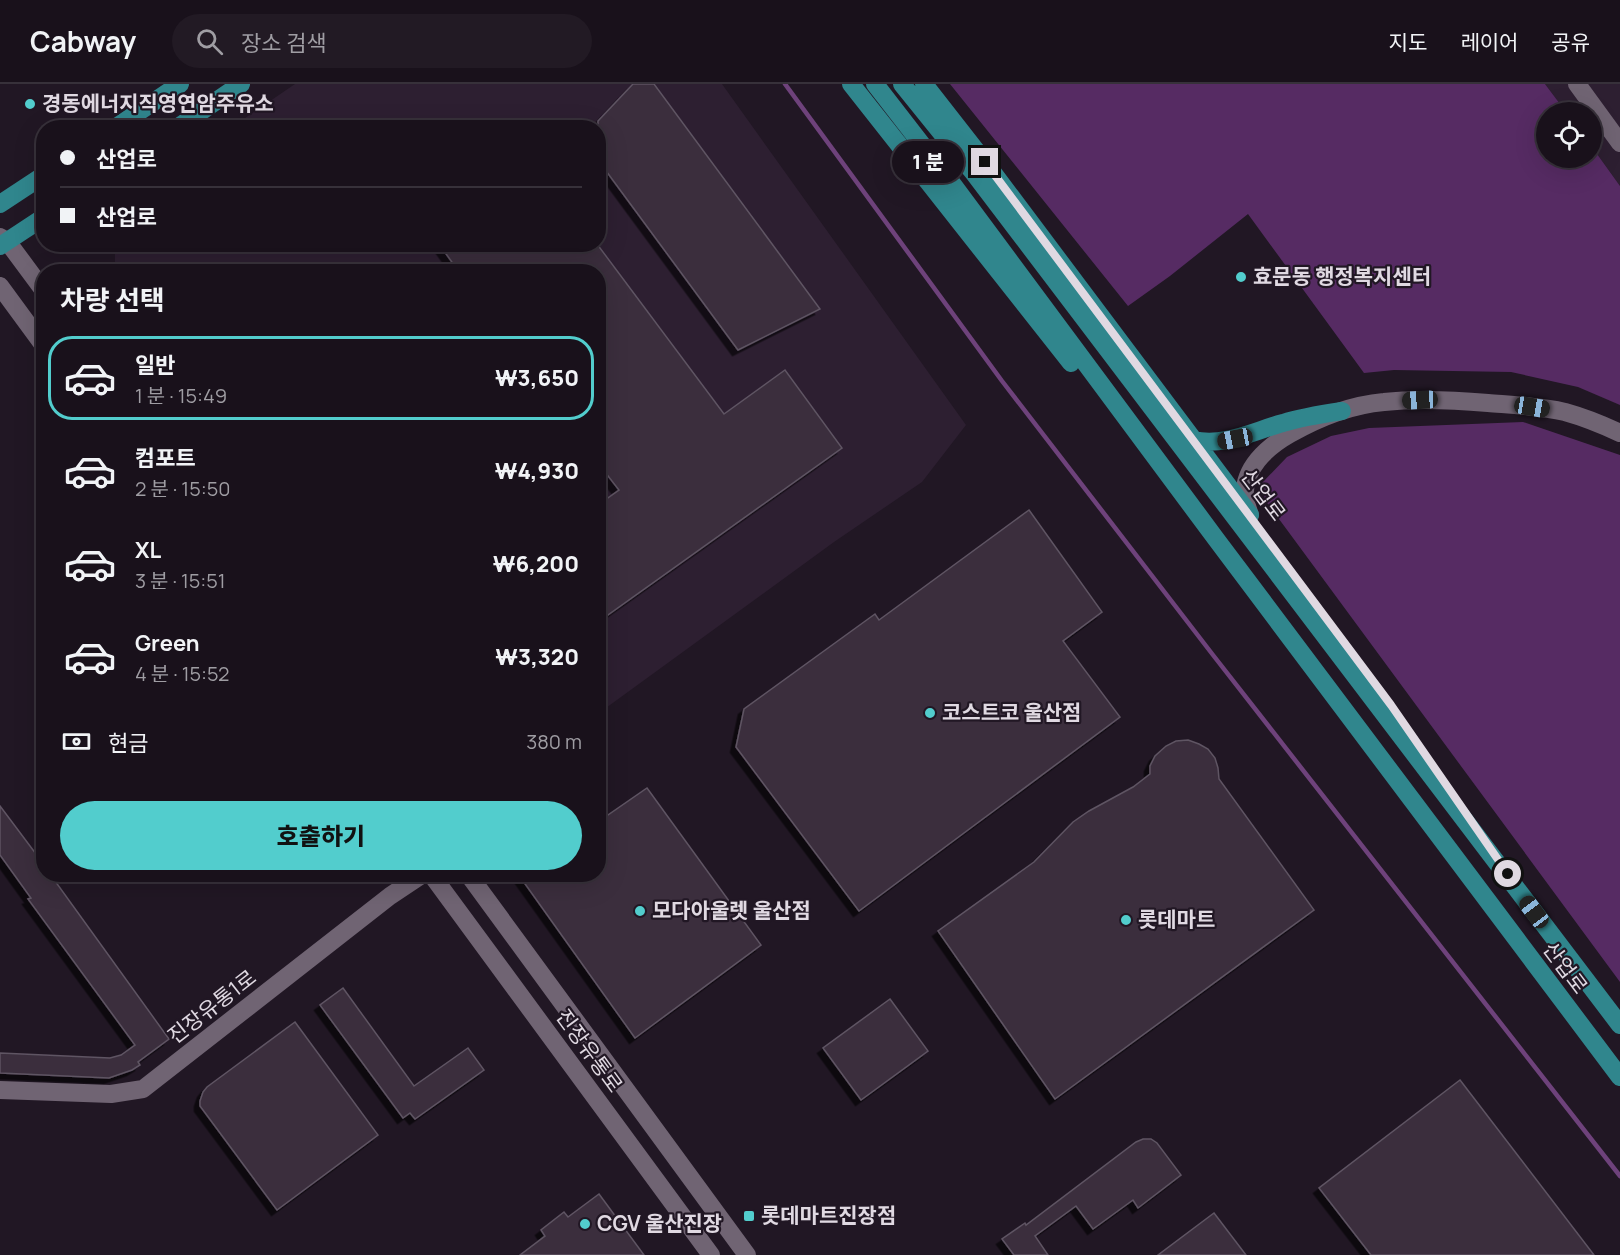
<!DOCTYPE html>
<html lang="ko">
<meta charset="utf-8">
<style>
body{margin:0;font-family:Manrope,"Noto Sans KR",sans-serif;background:#221a24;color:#f1f3f6;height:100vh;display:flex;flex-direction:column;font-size:22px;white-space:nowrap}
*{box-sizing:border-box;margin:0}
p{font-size:20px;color:#9f9da3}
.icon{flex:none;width:33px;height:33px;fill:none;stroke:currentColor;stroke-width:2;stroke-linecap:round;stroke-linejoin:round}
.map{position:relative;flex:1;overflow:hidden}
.side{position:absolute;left:36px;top:180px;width:570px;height:618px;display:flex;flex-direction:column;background:#19111b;border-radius:24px;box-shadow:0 6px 24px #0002,0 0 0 2px #37313a}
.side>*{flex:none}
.banner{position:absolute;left:36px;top:36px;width:570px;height:132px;border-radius:24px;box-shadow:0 6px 24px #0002,0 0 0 2px #37313a;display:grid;align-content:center;height:132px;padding:0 24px;background:#19111b}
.controls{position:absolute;left:1536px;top:18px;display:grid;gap:12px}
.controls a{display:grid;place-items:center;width:66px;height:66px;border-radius:50%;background:#19111b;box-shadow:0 6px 24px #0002,0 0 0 2px #37313a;font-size:30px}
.end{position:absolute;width:27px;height:27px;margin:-14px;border:8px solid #e0d9e2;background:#111;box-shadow:0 0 0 3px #111}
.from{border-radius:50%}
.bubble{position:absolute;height:42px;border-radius:21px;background:#19111b;box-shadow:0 6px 24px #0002,0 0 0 2px #37313a;font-size:20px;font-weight:800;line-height:42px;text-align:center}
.car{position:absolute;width:18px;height:36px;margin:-18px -9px;border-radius:8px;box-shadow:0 0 4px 2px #0007;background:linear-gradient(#222 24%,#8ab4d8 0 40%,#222 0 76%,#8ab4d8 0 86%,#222 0)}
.banner b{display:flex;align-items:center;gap:21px;height:57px;font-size:22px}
.banner b+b{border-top:2px solid #37313a}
.banner i{width:15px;height:15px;background:#f1f3f6}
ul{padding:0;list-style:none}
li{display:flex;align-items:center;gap:18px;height:84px;margin:0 12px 9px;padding:0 12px;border:3px solid transparent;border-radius:24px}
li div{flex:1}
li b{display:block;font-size:22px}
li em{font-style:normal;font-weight:800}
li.current{border-color:#52cdcd}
li>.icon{width:54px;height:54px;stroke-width:1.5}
h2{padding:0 24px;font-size:27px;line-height:72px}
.pay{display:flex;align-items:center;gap:15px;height:66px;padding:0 24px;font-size:22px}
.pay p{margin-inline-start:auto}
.cta{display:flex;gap:12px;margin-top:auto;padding:12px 24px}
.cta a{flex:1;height:69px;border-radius:36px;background:#52cdcd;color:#111;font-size:24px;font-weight:800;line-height:69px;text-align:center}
header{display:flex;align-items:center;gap:36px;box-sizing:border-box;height:84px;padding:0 30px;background:#19111b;border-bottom:2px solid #37313a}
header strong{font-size:28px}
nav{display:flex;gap:33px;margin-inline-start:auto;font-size:21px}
.search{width:420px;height:54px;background:#221a24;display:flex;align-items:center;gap:15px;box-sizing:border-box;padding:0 21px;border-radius:33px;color:#9f9da3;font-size:22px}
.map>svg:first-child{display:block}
.built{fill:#2d1f31}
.forest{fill:#562b63}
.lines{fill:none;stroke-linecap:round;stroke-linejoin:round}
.stream{stroke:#6e427b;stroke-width:4.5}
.building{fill:#3a2f3d;stroke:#5f5463;stroke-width:1.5;filter:url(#shadow)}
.minor{stroke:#706473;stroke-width:18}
.major{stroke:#30868d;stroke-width:18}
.route{stroke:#e0d9e2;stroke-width:8}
.poi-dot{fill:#52cdcd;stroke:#211724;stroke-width:2}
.labels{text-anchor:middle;stroke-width:4.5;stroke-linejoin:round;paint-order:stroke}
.poi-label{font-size:21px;font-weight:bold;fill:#e0d9e2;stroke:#211724;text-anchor:start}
.street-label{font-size:21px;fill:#e0d9e2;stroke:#211724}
</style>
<header>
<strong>Cabway</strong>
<div class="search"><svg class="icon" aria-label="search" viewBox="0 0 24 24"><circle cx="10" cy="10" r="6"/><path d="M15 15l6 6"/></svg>장소 검색</div>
<nav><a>지도</a><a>레이어</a><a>공유</a></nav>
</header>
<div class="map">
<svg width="1620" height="1171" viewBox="0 0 1620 1171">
<defs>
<filter id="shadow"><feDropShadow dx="-5.5" dy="5.5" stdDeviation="0" flood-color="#0009"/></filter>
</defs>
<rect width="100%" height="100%" fill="#211724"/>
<path class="built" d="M295,0H722L966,341L922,398L834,458L599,629L598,188H115V169L117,161L598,160V44L232,43Z
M1545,0H1620V102L1592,63V28H1566Z"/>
<path class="forest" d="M950,0H1545L1566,28H1546V74H1592V63L1620,102V321L1578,303L1511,288L1394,286L1364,289L1248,130L1170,192L1128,222Z
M1523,338L1620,371V898L1265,416L1262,399L1287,373L1331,352L1369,344Z"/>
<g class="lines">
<path class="stream" d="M785,0L1002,297L1213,571L1620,1092"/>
</g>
<path class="building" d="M633,0H654L820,225L738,266L598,76V37Z
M439,160H597L724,330L785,286L842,364L598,538V421L619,406L598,379V188H459Z
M1029,426L1102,528L1063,557L1120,633L859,827L736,663L744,625L875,530L879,536Z
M1188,656L1199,660L1208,665L1215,674L1218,684L1219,695L1314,826L1055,1015L938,847L1034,778L1073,738L1089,727L1133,703L1150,690V682L1155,672L1166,662L1176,657Z
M647,704L761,861L635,954L518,790H598V738Z
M0,722L42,778L44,782V790H50L169,955L138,978L140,981L132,986L109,994L0,989V969L110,974L121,971L135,961L28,815L31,814L0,771Z
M343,904L414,1002L468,964L484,986L415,1035L410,1029L403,1034L320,921Z
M890,915L928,967L861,1016L823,964Z
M295,938L378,1051L277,1126L200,1022V1017L203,1008L207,1003Z
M1460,996L1594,1171H1371L1319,1104Z
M1143,1055H1151L1157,1059L1181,1091L1138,1124L1133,1116L1093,1145L1076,1122L1035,1152L1048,1171H1014L1002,1155L1025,1139L1026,1141L1136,1058Z
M599,1110L644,1171H520L545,1152L541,1146L564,1128L568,1133Z
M1214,1129L1246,1171H1158Z"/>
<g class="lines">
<path class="minor" d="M1577,0L1620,59
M0,153L7,157L44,207
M0,202L44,262
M1250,431C1248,426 1246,419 1245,414C1242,385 1267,363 1290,350C1318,334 1351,321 1384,318C1418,314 1454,316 1488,319C1513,321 1540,322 1565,328C1583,333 1603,341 1620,349
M431,790L711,1171
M468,790L747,1171
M0,1006L111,1010L143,1005L390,812L423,790"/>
<path class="major" d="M851,0L1071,279
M875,0L954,102L1216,455L1620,993
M902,0L973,88L1620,941
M924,0L985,78L1250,431
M115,44L180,0
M177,44L241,0
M0,120L44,91
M0,162L44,133
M1193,356C1225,363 1253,347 1283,339C1302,333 1322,330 1342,327"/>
</g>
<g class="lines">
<path class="route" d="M985,78L1391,621L1508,790"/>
</g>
<g class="poi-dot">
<circle cx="30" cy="20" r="6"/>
<circle cx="1241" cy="193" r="6"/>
<circle cx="930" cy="629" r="6"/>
<circle cx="640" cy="827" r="6"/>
<circle cx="1126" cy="836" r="6"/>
<rect x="743" y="1126" width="12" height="12" rx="3"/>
<circle cx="585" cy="1140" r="6"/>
</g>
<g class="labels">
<g class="poi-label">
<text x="42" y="27">경동에너지직영연암주유소</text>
<text x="1253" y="200">효문동 행정복지센터</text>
<text x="942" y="636">코스트코 울산점</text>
<text x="652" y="834">모다아울렛 울산점</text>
<text x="1138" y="843">롯데마트</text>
<text x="761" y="1139">롯데마트진장점</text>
<text x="597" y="1147">CGV 울산진장</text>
</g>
<g class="street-label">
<text transform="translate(1263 411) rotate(53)" y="7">산업로</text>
<text transform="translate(1565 884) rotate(53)" y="7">산업로</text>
<text transform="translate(212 923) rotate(-38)" y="7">진장유통1로</text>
<text transform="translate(589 967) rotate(54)" y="7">진장유통로</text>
</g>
</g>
</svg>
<div class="controls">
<a><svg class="icon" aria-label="locate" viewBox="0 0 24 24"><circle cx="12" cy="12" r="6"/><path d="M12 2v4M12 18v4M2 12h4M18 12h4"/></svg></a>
</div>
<i class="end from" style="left:1508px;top:790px"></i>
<i class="end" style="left:985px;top:78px"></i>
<div class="bubble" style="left:892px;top:57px;width:72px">1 분</div>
<i class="car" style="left:1420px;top:316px;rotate:267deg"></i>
<i class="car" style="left:1532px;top:323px;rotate:99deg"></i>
<i class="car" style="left:1235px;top:355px;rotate:259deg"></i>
<i class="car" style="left:1534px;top:828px;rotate:323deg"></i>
<div class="banner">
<b><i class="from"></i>산업로</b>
<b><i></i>산업로</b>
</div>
<section class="side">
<h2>차량 선택</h2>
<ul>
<li class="current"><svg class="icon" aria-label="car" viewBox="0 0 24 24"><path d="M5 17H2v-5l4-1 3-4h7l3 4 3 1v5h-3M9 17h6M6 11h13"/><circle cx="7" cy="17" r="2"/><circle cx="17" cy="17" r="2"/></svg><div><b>일반</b><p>1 분 · 15:49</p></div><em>₩3,650</em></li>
<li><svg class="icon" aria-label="car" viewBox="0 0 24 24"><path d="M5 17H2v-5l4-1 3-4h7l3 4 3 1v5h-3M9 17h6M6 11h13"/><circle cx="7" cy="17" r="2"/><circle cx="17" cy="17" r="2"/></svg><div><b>컴포트</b><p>2 분 · 15:50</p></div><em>₩4,930</em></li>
<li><svg class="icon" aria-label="car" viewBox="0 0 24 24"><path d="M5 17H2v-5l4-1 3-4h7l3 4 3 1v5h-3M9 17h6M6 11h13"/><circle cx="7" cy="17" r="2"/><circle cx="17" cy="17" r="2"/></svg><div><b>XL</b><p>3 분 · 15:51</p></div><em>₩6,200</em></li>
<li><svg class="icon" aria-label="car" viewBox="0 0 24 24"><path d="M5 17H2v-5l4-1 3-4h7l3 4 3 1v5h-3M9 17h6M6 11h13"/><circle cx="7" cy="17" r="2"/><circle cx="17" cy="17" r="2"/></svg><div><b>Green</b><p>4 분 · 15:52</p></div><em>₩3,320</em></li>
</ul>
<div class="pay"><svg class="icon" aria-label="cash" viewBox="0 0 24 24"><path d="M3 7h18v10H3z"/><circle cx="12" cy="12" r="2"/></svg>현금<p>380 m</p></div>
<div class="cta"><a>호출하기</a></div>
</section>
</div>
